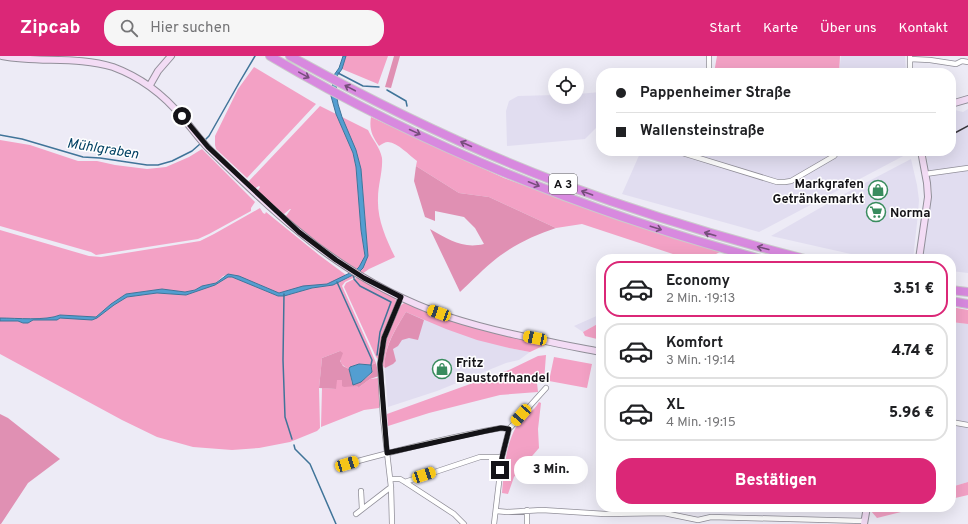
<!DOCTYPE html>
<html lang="de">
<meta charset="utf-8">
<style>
body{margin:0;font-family:Overpass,sans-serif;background:#f6f6f6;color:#202124;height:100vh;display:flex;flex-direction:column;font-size:15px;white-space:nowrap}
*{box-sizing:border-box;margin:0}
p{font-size:13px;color:#757577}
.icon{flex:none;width:22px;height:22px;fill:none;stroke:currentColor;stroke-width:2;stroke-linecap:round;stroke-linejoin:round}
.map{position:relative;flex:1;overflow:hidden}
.drawer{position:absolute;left:596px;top:198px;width:360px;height:258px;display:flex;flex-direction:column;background:#fff;border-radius:16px;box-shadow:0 4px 16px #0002}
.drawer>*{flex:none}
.guide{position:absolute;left:596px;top:12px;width:360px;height:88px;border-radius:16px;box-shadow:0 4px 16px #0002;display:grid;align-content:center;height:88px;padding:0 20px;background:#fff}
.fabs{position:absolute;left:548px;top:12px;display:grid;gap:8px}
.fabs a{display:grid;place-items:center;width:36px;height:36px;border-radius:50%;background:#fff;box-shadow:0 4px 16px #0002;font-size:20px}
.end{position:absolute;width:18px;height:18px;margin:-9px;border:5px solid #141317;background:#fff;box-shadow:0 0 0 2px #fff}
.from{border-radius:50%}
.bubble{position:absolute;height:28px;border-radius:14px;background:#fff;box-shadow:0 4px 16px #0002;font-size:13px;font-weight:800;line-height:28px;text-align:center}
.car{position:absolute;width:12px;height:24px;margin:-12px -6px;border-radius:5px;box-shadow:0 0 3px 1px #0007;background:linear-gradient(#f5c518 24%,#345 0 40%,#f5c518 0 76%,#345 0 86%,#f5c518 0)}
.guide b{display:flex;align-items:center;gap:14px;height:38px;font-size:15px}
.guide b+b{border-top:1px solid #e0e0e0}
.guide i{width:10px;height:10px;background:#202124}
ul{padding:7px 0 0;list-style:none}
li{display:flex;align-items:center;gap:12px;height:56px;margin:0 8px 6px;padding:0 12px;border:2px solid #e0e0e0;border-radius:16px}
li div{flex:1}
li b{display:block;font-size:15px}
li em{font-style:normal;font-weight:800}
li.active{border-color:#db2777}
li>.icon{width:36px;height:36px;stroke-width:1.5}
.action{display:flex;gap:8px;margin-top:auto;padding:8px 20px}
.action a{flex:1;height:46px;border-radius:16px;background:#db2777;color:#fff;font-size:16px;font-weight:800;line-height:46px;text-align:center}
header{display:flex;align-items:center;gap:24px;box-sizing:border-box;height:56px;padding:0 20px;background:#db2777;color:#fff}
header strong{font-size:19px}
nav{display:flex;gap:22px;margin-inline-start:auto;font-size:14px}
.search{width:280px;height:36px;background:#f6f6f6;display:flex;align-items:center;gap:10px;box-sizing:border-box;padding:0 14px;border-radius:16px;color:#757577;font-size:15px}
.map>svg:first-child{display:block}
.built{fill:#e1ddf0}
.green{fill:#f3a1c5}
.forest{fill:#e090b3}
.water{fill:#539ed1;stroke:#407499}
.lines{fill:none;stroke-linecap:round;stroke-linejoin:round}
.stream{stroke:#407499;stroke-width:1.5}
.street-casing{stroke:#918f99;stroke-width:6}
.secondary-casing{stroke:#918f99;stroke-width:8}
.highway-casing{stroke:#cbcbcc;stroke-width:10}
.street{stroke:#fff;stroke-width:4.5}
.secondary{stroke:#f3dcf5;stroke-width:6}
.highway{stroke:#d889df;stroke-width:8}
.rail{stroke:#38363c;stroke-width:1.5}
.oneway{stroke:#764e7b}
.route{stroke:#141317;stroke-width:5}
.labels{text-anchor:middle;stroke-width:3;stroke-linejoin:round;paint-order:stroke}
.shield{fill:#fff;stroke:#5a5a5d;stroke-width:1}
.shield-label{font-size:12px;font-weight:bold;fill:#141317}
.poi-label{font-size:13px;font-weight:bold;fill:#141317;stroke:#fff;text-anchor:start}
.water-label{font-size:14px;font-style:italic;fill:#004163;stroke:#fff}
</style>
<header>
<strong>Zipcab</strong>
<div class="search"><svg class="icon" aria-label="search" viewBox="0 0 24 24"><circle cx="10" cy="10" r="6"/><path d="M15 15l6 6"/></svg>Hier suchen</div>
<nav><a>Start</a><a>Karte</a><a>Über uns</a><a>Kontakt</a></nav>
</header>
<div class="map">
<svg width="968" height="468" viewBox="0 0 968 468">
<rect width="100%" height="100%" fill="#edebf6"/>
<path class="built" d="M841,0H905L906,17H839Z
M601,36V67L585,83L507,90L506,55L509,45L518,40L555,39V41H577V38Z
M968,53V217L951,215V203H922L932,136L926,95H951V56L955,54L963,56Z
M641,95H909V97L759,176L622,138Z
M911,103L917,129L919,144L918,158L913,203H873L771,180L848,136Z
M406,256L509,292L530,296L519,304L506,307L437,335L388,351L384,305Z
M601,258V266L583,276L574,270Z
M951,266L968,268V426L951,431Z"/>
<path class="green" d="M346,0H388L378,28L342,13Z
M717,0H840L839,17H714Z
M254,11L316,48L247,122L216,93L215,89V80L238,33Z
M320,50L336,58L353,97L356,111L361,174L365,200L359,211L356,214L322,191L286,162V160L291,153H290L284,158H281L258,136V134L260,131L259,130L254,133L248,126Z
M342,61L368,74C372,83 380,91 382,102C383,115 378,129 378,142C377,163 386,183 395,201L369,213L362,218L359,216L363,212L368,200L361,113Z
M371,61L504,122L611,160L722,195L706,203H688L582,168L556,172L489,141L459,137L416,110L417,105C409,99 398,87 388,86C385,86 382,88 379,90C372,80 369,73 371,61Z
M0,84L30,89L78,105H97L115,109L147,113L166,111L189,101L202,93L255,146L251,152V155L209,178L198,183L96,199L91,196L0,170Z
M260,152L263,157L265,158L266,156L319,199L346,219L327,228L279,237L231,218L223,220L216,227L202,230L195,234L185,236L162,233L126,238L111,248L96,261L60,259C46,265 16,262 0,262V174L89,200L101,201L200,185L214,178Z
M354,219L357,220L345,226L342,230L369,290L376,307L371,309L359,308L350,311L349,313C339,308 340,306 340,295L322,302L319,332L320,372L317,375L290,386L259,392L232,394L193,391L157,381L122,364L0,298V265H18L23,267H28L33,264H57L60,262H97L114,249L127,241L157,237L186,239L215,229L228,221H232L278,240H284L312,232L333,229Z
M358,221L395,242L397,248L378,303L376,301L344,231L346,227Z
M404,247H407L547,288L530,296L509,292L477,284L446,273L406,256C396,272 383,292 385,312L383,310C383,297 391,254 404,247Z
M951,251L968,254V268L951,266Z
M601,266V284L585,280L583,276Z
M546,299L544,325L537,327L538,336L500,339L429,357L388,370L387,358L509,314L538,300Z
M554,301L592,308L587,332L549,325Z
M378,322L381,348L379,352L364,354L321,371L322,332L336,333V324H342V329L357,330L358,332L370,323Z
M539,346L541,347L538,373L539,392L514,421L508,438L502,437C504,415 505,391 516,371C522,361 534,356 539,346Z
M968,426V439L951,443V431Z
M872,451H921L877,462L871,455Z"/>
<path class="forest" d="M394,0H400L391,32L385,31Z
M416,110L459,137L489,141L556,172C535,179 515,188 497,202C484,212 472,225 460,236L430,173C449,184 463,193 484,188L475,172L464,161L435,155V165L425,161L414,125Z
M406,256L424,264L418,284L409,282L402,284L398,290L393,293L396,305L393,308L385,312C383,293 396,272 406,256Z
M340,295L343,297L340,305L343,310L349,313L352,327C360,326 367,323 372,316L371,309L376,307L379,320L370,323L358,332L357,330L344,331L342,330V324H337L336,333L319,332L322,302Z
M0,358L8,362L60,403L28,427L1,468H0Z"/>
<path class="water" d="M343,0H346L342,13L337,20L336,35L338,48L342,61L356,94L361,113L368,200L363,212L359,216L333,229L312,232L284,240H278L232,221H228L215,229L186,239L157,237L127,241L114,249L97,262L92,264L60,262L57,264H33L28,267H23L18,265H0V262C16,262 46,265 60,259L96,261L111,248L126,238L162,233L185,236L195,234L202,230L216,227L228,218L239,220L279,237L303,230L327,228L356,214L359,211L365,200L361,174L356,111L353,97L336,58L331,40L334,19L339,12Z
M359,308L371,309L372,316L361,326L353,329L349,313L350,311Z"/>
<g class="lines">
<path class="stream" d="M338,17L363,30L379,31
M387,34L406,45L407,50
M0,79L22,83L83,101L100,102L147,109H158L172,105L192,95L200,88
M206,83L209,80L239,27L255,0
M353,219L354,222
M354,223L360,230L391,246L380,276L377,299
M337,226L372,304L371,309
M284,238L283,304L285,361L292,383
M294,389L295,393L310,408L336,468"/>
<g class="street-casing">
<path id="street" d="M709,0V17
M910,0V17
M910,3L930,4L956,8L962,5L968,6
M676,95L777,126H785L791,125L834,100L838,95
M925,118L968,112
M951,366L968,369
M347,408C398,394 449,381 501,372L509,373
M390,423H400L405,426L454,458L464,468
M405,426L480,401H502
M361,435L362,453
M527,454V468
M496,455L507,456L542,454L605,458L664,457L698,464L711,461L864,465
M356,458L391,431
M392,468L391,431L383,362L380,308L384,282L401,241
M494,468L502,401L509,373L546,332"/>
</g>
<g class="secondary-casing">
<path id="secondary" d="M2,0C39,7 77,0 113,11C140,21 163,38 182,61C191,71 199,83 209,93C238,121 267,150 298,175C342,212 394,242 449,261C498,277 550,286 601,296
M150,29L158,15L171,0
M951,48L968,43
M919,203L928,141L927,127L921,95
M864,468L867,451"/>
</g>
<g class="highway-casing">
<path id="highway" d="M270,0C422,90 590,157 761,203
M290,0C377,48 467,92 560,127C641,157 722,182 805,203
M951,234L968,236
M951,245L968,248"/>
</g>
<use href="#street" class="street"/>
<use href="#secondary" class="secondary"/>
<use href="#highway" class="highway"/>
<path class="rail" d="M951,79L968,70"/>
</g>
<defs><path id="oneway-shaft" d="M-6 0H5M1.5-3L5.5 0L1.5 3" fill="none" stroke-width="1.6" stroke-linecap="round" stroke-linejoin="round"/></defs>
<g class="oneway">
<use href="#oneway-shaft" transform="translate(304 19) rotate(29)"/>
<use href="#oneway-shaft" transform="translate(350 32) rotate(-152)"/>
<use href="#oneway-shaft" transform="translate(415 76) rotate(25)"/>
<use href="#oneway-shaft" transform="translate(466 88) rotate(-156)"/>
<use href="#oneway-shaft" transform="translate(534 128) rotate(22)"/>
<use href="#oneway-shaft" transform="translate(587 137) rotate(-160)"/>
<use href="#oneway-shaft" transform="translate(656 172) rotate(18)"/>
<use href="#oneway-shaft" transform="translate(710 178) rotate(-164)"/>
<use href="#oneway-shaft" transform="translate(763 192) rotate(-166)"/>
</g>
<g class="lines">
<path class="route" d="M182,60L208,91L299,176L336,204L364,222L401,241L384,282L380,308L387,397L486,375L501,372L509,373L502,401L500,414"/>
</g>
<defs>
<g id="shop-ring" transform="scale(1)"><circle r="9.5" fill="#fff" stroke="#398c5e" stroke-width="1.5"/><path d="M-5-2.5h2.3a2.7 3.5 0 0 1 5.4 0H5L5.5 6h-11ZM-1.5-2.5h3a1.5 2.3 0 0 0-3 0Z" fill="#398c5e"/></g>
<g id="supermarket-ring" transform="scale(1)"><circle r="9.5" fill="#fff" stroke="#398c5e" stroke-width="1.5"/><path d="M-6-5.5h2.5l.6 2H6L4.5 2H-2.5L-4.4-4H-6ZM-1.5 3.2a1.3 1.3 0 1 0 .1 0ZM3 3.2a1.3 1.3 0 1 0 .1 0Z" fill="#398c5e"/></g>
</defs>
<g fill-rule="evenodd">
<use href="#shop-ring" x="878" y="134"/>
<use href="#supermarket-ring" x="876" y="156"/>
<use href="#shop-ring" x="442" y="313"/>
</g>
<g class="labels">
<rect class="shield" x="549" y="118" width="28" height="20" rx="3"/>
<g class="shield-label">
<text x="563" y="132">A 3</text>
</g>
<g class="poi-label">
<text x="864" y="132" text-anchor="end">Markgrafen<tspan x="864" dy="15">Getränkemarkt</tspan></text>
<text x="890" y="161">Norma</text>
<text x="456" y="311">Fritz<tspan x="456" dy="15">Baustoffhandel</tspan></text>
</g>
<g class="water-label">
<text transform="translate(103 92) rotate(9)" y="5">Mühlgraben</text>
</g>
</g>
</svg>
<div class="fabs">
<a><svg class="icon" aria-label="locate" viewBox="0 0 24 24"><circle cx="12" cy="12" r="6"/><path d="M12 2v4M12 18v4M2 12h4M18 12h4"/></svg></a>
</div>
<i class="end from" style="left:182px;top:60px"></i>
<i class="end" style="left:500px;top:414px"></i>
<div class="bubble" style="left:514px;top:400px;width:74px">3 Min.</div>
<i class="car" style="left:439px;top:257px;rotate:290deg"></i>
<i class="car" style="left:535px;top:282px;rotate:282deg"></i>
<i class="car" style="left:521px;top:359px;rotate:221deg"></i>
<i class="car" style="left:347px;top:408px;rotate:73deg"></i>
<i class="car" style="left:424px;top:419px;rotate:72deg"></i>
<div class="guide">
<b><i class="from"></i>Pappenheimer Straße</b>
<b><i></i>Wallensteinstraße</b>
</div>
<section class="drawer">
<ul>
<li class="active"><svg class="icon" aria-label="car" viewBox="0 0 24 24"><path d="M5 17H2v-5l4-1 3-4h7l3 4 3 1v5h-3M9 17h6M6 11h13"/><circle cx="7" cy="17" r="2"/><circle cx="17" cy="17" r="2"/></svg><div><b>Economy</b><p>2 Min. · 19:13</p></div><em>3.51 €</em></li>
<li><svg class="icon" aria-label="car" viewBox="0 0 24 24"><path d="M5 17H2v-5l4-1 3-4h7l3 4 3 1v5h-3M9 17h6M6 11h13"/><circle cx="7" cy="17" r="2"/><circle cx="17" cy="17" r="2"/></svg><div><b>Komfort</b><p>3 Min. · 19:14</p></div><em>4.74 €</em></li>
<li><svg class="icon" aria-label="car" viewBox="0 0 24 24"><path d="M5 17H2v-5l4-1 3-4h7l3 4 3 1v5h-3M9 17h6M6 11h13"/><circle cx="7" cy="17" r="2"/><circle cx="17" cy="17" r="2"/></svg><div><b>XL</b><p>4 Min. · 19:15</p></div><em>5.96 €</em></li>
</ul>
<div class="action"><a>Bestätigen</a></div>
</section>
</div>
